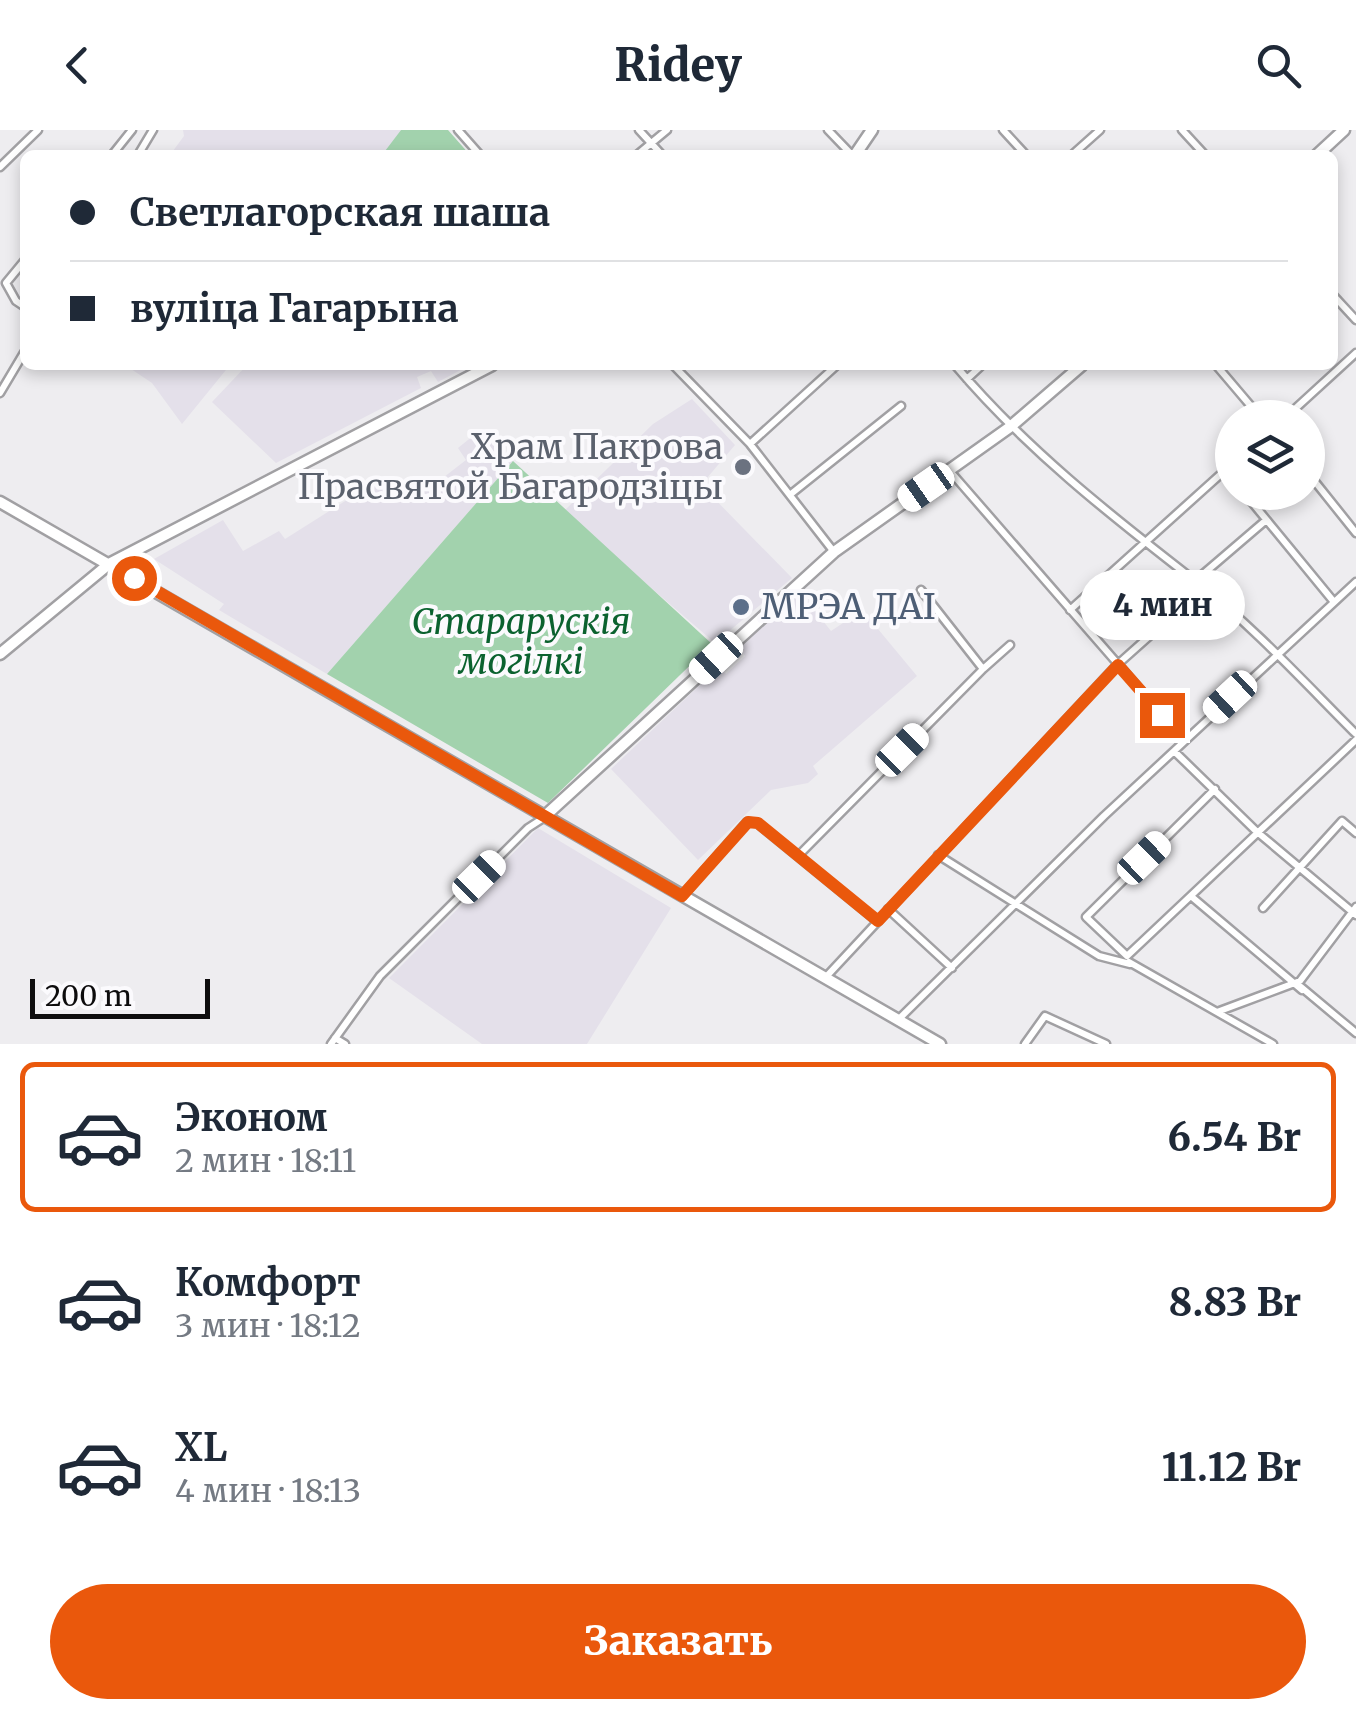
<!DOCTYPE html>
<html lang="ru">
<meta charset="utf-8">
<style>
body{margin:0;font-family:Merriweather,serif;background:#f2f2f3;color:#1f2937;height:100vh;display:flex;flex-direction:column;font-size:38px;white-space:nowrap}
*{box-sizing:border-box;margin:0}
p{font-size:32px;color:#747a83}
.icon{flex:none;width:55px;height:55px;fill:none;stroke:currentColor;stroke-width:2;stroke-linecap:round;stroke-linejoin:round}
.map{position:relative;height:914px;overflow:hidden}
.drawer{display:flex;flex-direction:column;background:#fff;flex:1}
.drawer>*{flex:none}
.hud{position:absolute;left:20px;top:20px;width:1318px;height:220px;border-radius:15px;box-shadow:0 5px 15px #0003;display:grid;align-content:center;height:220px;padding:0 50px;background:#fff}
.fabs{position:absolute;left:1215px;top:270px;display:grid;gap:20px}
.fabs a{display:grid;place-items:center;width:110px;height:110px;border-radius:50%;background:#fff;box-shadow:0 5px 15px #0003;font-size:50px}
.scale{position:absolute;left:30px;bottom:25px;width:180px;box-sizing:border-box;padding-left:10px;border:5px solid #0d0c0d;border-top:0;font-size:28px;line-height:35px;white-space:nowrap;color:#0d0c0d;-webkit-text-stroke:8px #fbfafd;paint-order:stroke}
.end{position:absolute;width:45px;height:45px;margin:-22px;border:12px solid #ea580c;background:#fff;box-shadow:0 0 0 5px #fff}
.from{border-radius:50%}
.bubble{position:absolute;height:70px;border-radius:35px;background:#fff;box-shadow:0 5px 15px #0003;font-size:32px;font-weight:800;line-height:70px;text-align:center}
.car{position:absolute;width:30px;height:60px;margin:-30px -15px;border-radius:12px;box-shadow:0 0 8px 2px #0007;background:linear-gradient(#fff 24%,#345 0 40%,#fff 0 76%,#345 0 86%,#fff 0)}
.hud b{display:flex;align-items:center;gap:35px;height:95px;font-size:38px}
.hud b+b{border-top:2px solid #e0e1e3}
.hud i{width:25px;height:25px;background:#1f2937}
ul{padding:18px 0 0;list-style:none}
li{display:flex;align-items:center;gap:30px;height:150px;margin:0 20px 15px;padding:0 30px;border:5px solid transparent;border-radius:15px}
li div{flex:1}
li b{display:block;font-size:38px}
li em{font-style:normal;font-weight:800}
li.active{border-color:#ea580c}
li>.icon{width:90px;height:90px;stroke-width:1.5}
.button{display:flex;gap:20px;margin-top:auto;padding:20px 50px}
.button a{flex:1;height:115px;border-radius:60px;background:#ea580c;color:#fff;font-size:40px;font-weight:800;line-height:115px;text-align:center}
header{display:flex;justify-content:space-between;align-items:center;height:130px;padding:0 50px;background:#fff;font-size:45px;font-weight:800}
.map>svg:first-child{display:block}
.built{fill:#e4e0ea}
.green{fill:#a2d2ad}
.lines{fill:none;stroke-linecap:round;stroke-linejoin:round}
.street-casing{stroke:#a1a0a3;stroke-width:11}
.secondary-casing{stroke:#a1a0a3;stroke-width:15}
.street{stroke:#fff;stroke-width:6}
.secondary{stroke:#fff;stroke-width:10}
.route{stroke:#ea580c;stroke-width:12}
.worship-dot{fill:#6b7280;stroke:#fbfafd;stroke-width:4}
.service-dot{fill:#5c6f8a;stroke:#fbfafd;stroke-width:4}
.labels{text-anchor:middle;stroke-width:8;stroke-linejoin:round;paint-order:stroke}
.worship-label{font-size:35px;fill:#5b616d;stroke:#fbfafd;text-anchor:end}
.service-label{font-size:35px;fill:#4e5e75;stroke:#fbfafd;text-anchor:start}
.park-label{font-size:35px;font-style:italic;fill:#0b622f;stroke:#fbfafd}
</style>
<header><svg class="icon" aria-label="back" viewBox="0 0 24 24"><path d="M15 5l-7 7 7 7"/></svg>Ridey<svg class="icon" aria-label="search" viewBox="0 0 24 24"><circle cx="10" cy="10" r="6"/><path d="M15 15l6 6"/></svg></header>
<div class="map">
<svg width="1356" height="914" viewBox="0 0 1356 914">
<rect width="100%" height="100%" fill="#eeedf0"/>
<path class="built" d="M183,0H401L383,25H170L184,6Z
M125,235H230L182,294L152,253Z
M247,235H297L304,239L335,235L338,239L345,235H470L438,252L431,241L417,247L421,258L276,333L212,272Z
M692,269L735,315L701,355L792,448L715,513L563,382L653,294Z
M479,301L513,331L327,544L219,480L224,474L154,429L223,390L243,421L279,401L285,409L380,349L392,365L413,349L426,361L466,330L458,318Z
M800,462L831,501L849,489L868,487L917,546L813,636L818,644L808,653L771,660L698,730L611,639L719,537L726,544L745,526L740,518Z
M538,698L671,778L587,914H482L389,848Z"/>
<path class="green" d="M401,0H448L470,25H382Z
M513,331L712,514L548,673L327,544Z"/>
<g class="lines">
<g class="street-casing">
<path id="street" d="M458,0L480,25
M639,0L662,25
M828,0L852,25
M1003,0L1026,25
M1182,0L1205,25
M112,25L132,0
M138,25L153,0
M637,25L667,0
M1072,25L1100,0
M0,37L38,0
M25,130L6,153L16,171L25,177
M1332,164L1356,190
M673,235L750,314L834,422
M955,235C1025,318 1109,384 1194,450C1253,496 1304,552 1356,604
M1216,235L1261,288
M967,249L982,235
M0,263L25,221
M1285,288L1356,223
M750,314L837,235
M949,340L1184,610
M1308,343L1356,403
M791,364L901,276
M1251,371L1334,472
M1195,451L1265,391
M1070,480L1232,334
M983,539L1010,515
M1175,622L1256,701L1356,785
M1215,659L1086,787L1127,826L1356,610
M938,725L1099,826L1130,834
M798,726L983,539L921,460
M683,765L747,692L757,693L877,791
M1192,767L1302,860
M1263,778L1342,691L1356,703
M888,779L952,838
M1129,832L1273,914
M825,848L1117,535L1173,485
M1301,857L1356,903
M1217,882L1300,851L1356,777
M898,890L1104,686L1356,452
M335,908L345,914
M331,914L380,846L528,698L545,687
M1025,914L1045,886L1106,914"/>
</g>
<g class="secondary-casing">
<path id="secondary" d="M855,25L872,0
M1317,25L1344,0
M0,372L940,914
M0,524L109,434L492,235
M545,686L834,422L1010,297L1082,235"/>
</g>
<use href="#street" class="street"/>
<use href="#secondary" class="secondary"/>
</g>
<g class="lines">
<path class="route" d="M134,448L682,766L748,692L758,693L878,791L1118,535L1162,585"/>
</g>
<circle class="worship-dot" cx="743" cy="337" r="10"/>
<circle class="service-dot" cx="741" cy="477" r="10"/>
<g class="labels">
<g class="worship-label">
<text x="723" y="329">Храм Пакрова<tspan x="723" dy="40">Прасвятой Багародзіцы</tspan></text>
</g>
<g class="service-label">
<text x="761" y="489">МРЭА ДАІ</text>
</g>
<g class="park-label">
<text x="521" y="504">Старарускія<tspan x="521" dy="40">могілкі</tspan></text>
</g>
</g>
</svg>
<div class="fabs">
<a><svg class="icon" aria-label="layers" viewBox="0 0 24 24"><path d="M12 4l9 5-9 5-9-5zM3 14l9 5 9-5"/></svg></a>
</div>
<div class="scale">200 m</div>
<i class="end from" style="left:134px;top:448px"></i>
<i class="end" style="left:1162px;top:585px"></i>
<div class="bubble" style="left:1080px;top:440px;width:165px">4 мин</div>
<i class="car" style="left:926px;top:357px;rotate:235deg"></i>
<i class="car" style="left:716px;top:528px;rotate:227deg"></i>
<i class="car" style="left:1230px;top:567px;rotate:227deg"></i>
<i class="car" style="left:902px;top:620px;rotate:45deg"></i>
<i class="car" style="left:1144px;top:728px;rotate:46deg"></i>
<i class="car" style="left:479px;top:747px;rotate:45deg"></i>
<div class="hud">
<b><i class="from"></i>Светлагорская шаша</b>
<b><i></i>вуліца Гагарына</b>
</div>
</div>
<section class="drawer">
<ul>
<li class="active"><svg class="icon" aria-label="car" viewBox="0 0 24 24"><path d="M5 17H2v-5l4-1 3-4h7l3 4 3 1v5h-3M9 17h6M6 11h13"/><circle cx="7" cy="17" r="2"/><circle cx="17" cy="17" r="2"/></svg><div><b>Эконом</b><p>2 мин · 18:11</p></div><em>6.54 Br</em></li>
<li><svg class="icon" aria-label="car" viewBox="0 0 24 24"><path d="M5 17H2v-5l4-1 3-4h7l3 4 3 1v5h-3M9 17h6M6 11h13"/><circle cx="7" cy="17" r="2"/><circle cx="17" cy="17" r="2"/></svg><div><b>Комфорт</b><p>3 мин · 18:12</p></div><em>8.83 Br</em></li>
<li><svg class="icon" aria-label="car" viewBox="0 0 24 24"><path d="M5 17H2v-5l4-1 3-4h7l3 4 3 1v5h-3M9 17h6M6 11h13"/><circle cx="7" cy="17" r="2"/><circle cx="17" cy="17" r="2"/></svg><div><b>XL</b><p>4 мин · 18:13</p></div><em>11.12 Br</em></li>
</ul>
<div class="button"><a>Заказать</a></div>
</section>
